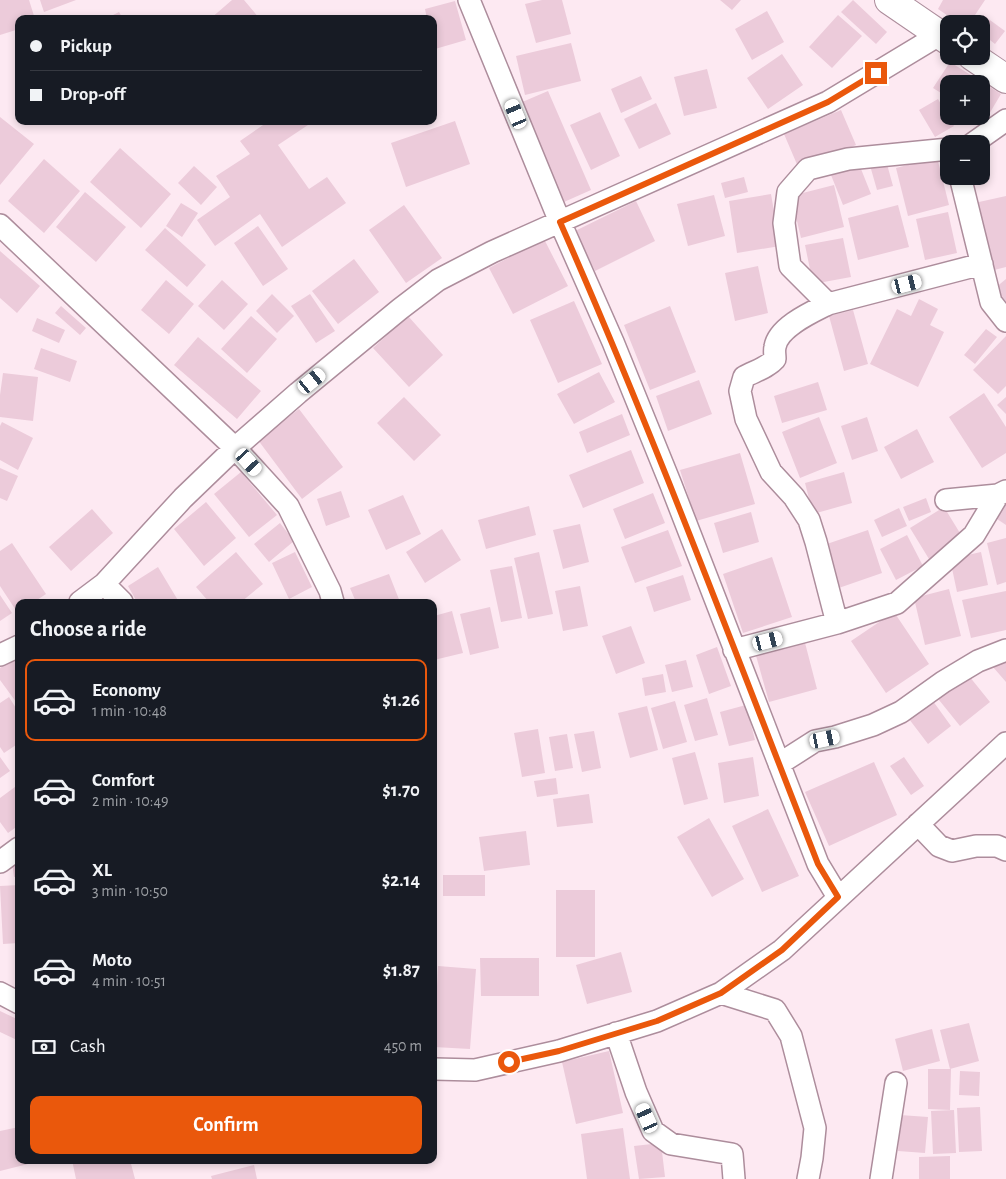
<!DOCTYPE html>
<meta charset="utf-8">
<style>
body{margin:0;font-family:"Alegreya Sans",sans-serif;background:#242831;color:#f1f3f6;height:100vh;display:flex;flex-direction:column;font-size:19px;white-space:nowrap}
*{box-sizing:border-box;margin:0}
p{font-size:16px;color:#9ea1a6}
.icon{flex:none;width:28px;height:28px;fill:none;stroke:currentColor;stroke-width:2;stroke-linecap:round;stroke-linejoin:round}
.map{position:relative;flex:1;overflow:hidden}
.details{position:absolute;left:15px;top:599px;width:422px;height:565px;display:flex;flex-direction:column;background:#171b24;border-radius:10px;box-shadow:0 2px 8px #0003}
.details>*{flex:none}
.hud{position:absolute;left:15px;top:15px;width:422px;height:110px;border-radius:10px;box-shadow:0 2px 8px #0003;display:grid;align-content:center;height:110px;padding:0 15px;background:#171b24}
.buttons{position:absolute;left:940px;top:15px;display:grid;gap:10px}
.buttons a{display:grid;place-items:center;width:50px;height:50px;border-radius:10px;background:#171b24;box-shadow:0 2px 8px #0003;font-size:25px}
.end{position:absolute;width:22px;height:22px;margin:-11px;border:6px solid #ea580c;background:#fff;box-shadow:0 0 0 2px #fff}
.from{border-radius:50%}
.car{position:absolute;width:15px;height:30px;margin:-15px -8px;border-radius:6px;box-shadow:0 0 4px 1px #0007;background:linear-gradient(#fff 24%,#345 0 40%,#fff 0 76%,#345 0 86%,#fff 0)}
.hud b{display:flex;align-items:center;gap:18px;height:48px;font-size:19px}
.hud b+b{border-top:1px solid #363941}
.hud i{width:12px;height:12px;background:#f1f3f6}
ul{padding:0;list-style:none}
li{display:flex;align-items:center;gap:15px;height:82px;margin:0 10px 8px;padding:0 5px;border:2px solid transparent;border-radius:10px}
li div{flex:1}
li b{display:block;font-size:19px}
li em{font-style:normal;font-weight:600}
li.on{border-color:#ea580c}
li>.icon{width:45px;height:45px;stroke-width:1.5}
h2{padding:0 15px;font-size:22px;line-height:60px}
.pay{display:flex;align-items:center;gap:12px;height:55px;padding:0 15px;font-size:19px}
.pay p{margin-inline-start:auto}
.button{display:flex;gap:10px;margin-top:auto;padding:10px 15px}
.button a{flex:1;height:58px;border-radius:10px;background:#ea580c;color:#fff;font-size:20px;font-weight:600;line-height:58px;text-align:center}
.map>svg:first-child{display:block}
.building{fill:#eccbda}
.lines{fill:none;stroke-linecap:round;stroke-linejoin:round}
.street-casing{stroke:#ad8d9c;stroke-width:24}
.highway-casing{stroke:#ad8d9c;stroke-width:30}
.street{stroke:#fff;stroke-width:21}
.highway{stroke:#fff;stroke-width:28}
.route{stroke:#ea580c;stroke-width:6}
</style>
<div class="map">
<svg width="1006" height="1179" viewBox="0 0 1006 1179">
<rect width="100%" height="100%" fill="#fde9f2"/>
<path class="building" d="M0,0H29L35,19H19V29L0,35Z
M40,0H76L44,12Z
M232,0H244L260,19H210Z
M542,0H562L571,34L536,43L525,4Z
M720,0H741L732,10Z
M853,0L887,32L876,44L841,12Z
M943,0H985L969,24H960L938,9Z
M455,1L466,40L435,49L434,19H427L425,9Z
M767,11L784,42L752,60L735,29Z
M119,12L123,19H105Z
M838,15L862,36L832,68L809,47Z
M983,15L1005,31L995,44L981,33V24H977Z
M571,43L581,81L525,95L516,56Z
M782,54L803,85L768,109L747,78Z
M950,62L1001,94L985,121L977,116H981V84H949V98L933,88Z
M707,69L717,108L684,116L674,77Z
M641,76L652,99L621,113L611,89Z
M548,91L591,190L564,202L520,103Z
M938,99L954,126L935,137L919,110Z
M656,103L671,134L639,149L624,119Z
M841,110L856,145L799,169L784,134Z
M600,112L620,156L591,170L570,125Z
M0,117L34,144L0,185Z
M269,121H305L308,125L278,145L309,189L327,177L346,203L282,247L260,214L215,246L197,220L230,197L216,176L250,154L240,141Z
M455,121L470,164L406,187L391,143Z
M120,148L171,194L141,228L90,182Z
M885,157L893,186L877,190L869,162Z
M937,157L949,205L908,216L896,168Z
M44,159L80,191L44,233L8,201Z
M857,159L871,194L843,205L829,170Z
M194,166L217,187L201,205L178,183Z
M744,177L748,192L725,198L721,183Z
M834,185L844,227L801,238L791,196Z
M85,192L126,227L96,262L56,227Z
M771,194L780,246L737,253L729,201Z
M714,195L725,236L688,246L677,204Z
M1006,196V267L986,272L970,204Z
M636,201L655,241L595,271L575,231Z
M181,203L198,213L182,237L166,226Z
M404,205L442,258L406,283L369,230Z
M898,205L909,247L858,260L848,218Z
M948,212L957,253L925,260L916,219Z
M258,226L288,269L263,286L234,243Z
M165,228L206,265L187,287L145,250Z
M843,238L851,277L813,284L805,245Z
M544,239L568,286L513,314L489,268Z
M0,251L40,286L17,313L0,298Z
M354,259L379,292L338,324L312,291Z
M758,266L768,313L735,321L725,273Z
M1006,279V302L995,288Z
M166,280L194,304L169,334L141,310Z
M222,280L248,304L224,330L198,306Z
M272,294L294,316L277,333L256,311Z
M310,294L335,331L316,343L291,306Z
M919,299L938,309L930,325L944,332L918,387L870,364L897,309L911,316Z
M574,301L602,364L558,383L530,320Z
M61,306L86,328L80,335L55,313Z
M670,306L696,372L650,390L624,325Z
M853,310L868,364L844,371L829,316Z
M251,316L277,339L247,373L221,349Z
M408,316L443,355L409,387L373,348Z
M37,318L65,330L59,343L32,331Z
M986,329L997,337L975,364L964,355Z
M1006,336V386L998,394L973,370Z
M198,337L261,391L237,419L174,365Z
M41,348L77,361L70,382L34,369Z
M599,372L615,402L574,424L557,394Z
M3,373L38,377L33,421L0,417V395Z
M699,380L712,414L668,431L656,396Z
M818,382L827,410L782,423L774,396Z
M984,393L1006,427V453L982,468L949,417Z
M404,397L441,435L414,461L377,423Z
M1006,397V414L997,405Z
M299,409L343,467L302,499L258,440Z
M622,414L630,435L587,453L579,432Z
M819,417L837,463L800,478L782,432Z
M867,417L878,451L852,460L841,426Z
M2,422L33,438L18,470L0,460V426Z
M917,429L934,462L901,479L884,447Z
M631,450L644,483L583,508L569,475Z
M740,453L755,504L696,521L680,470Z
M0,468L18,476L7,501L0,498Z
M241,472L277,515L249,537L214,494Z
M844,472L852,503L813,514L805,483Z
M341,491L350,517L326,526L317,499Z
M653,493L665,523L625,539L613,509Z
M403,495L421,534L386,550L368,510Z
M926,498L931,512L909,521L903,507Z
M1006,500V525L994,517Z
M206,502L236,538L204,566L174,529Z
M529,506L536,535L486,549L478,520Z
M944,507L963,538L929,559L910,528Z
M899,508L907,526L882,537L874,520Z
M92,509L113,533L71,571L49,547Z
M751,512L759,542L723,553L714,523Z
M280,523L294,541L269,562L254,544Z
M580,524L589,562L563,569L553,530Z
M442,529L461,560L425,583L406,552Z
M668,530L682,566L635,583L621,547Z
M868,530L882,573L833,590L818,547Z
M907,535L923,566L896,580L880,549Z
M1006,538V582L997,585L987,543Z
M12,543L46,594L34,602H19V615L0,586V551Z
M236,552L263,584L241,602H209L196,587Z
M295,552L312,587L289,599L272,563Z
M539,552L553,614L528,619L514,558Z
M981,552L988,585L957,592L950,559Z
M772,557L792,617L743,633L723,574Z
M512,566L522,618L501,622L490,570Z
M158,567L179,602H137L128,586Z
M389,574L400,602H356L350,588Z
M683,575L691,600L654,612L646,587Z
M580,586L588,626L563,631L555,591Z
M949,589L961,636L925,645L914,598Z
M1006,591V630L971,638L962,600Z
M0,595L12,613L0,621Z
M490,607L499,648L470,655L460,614Z
M452,611L463,653L434,660V616Z
M894,612L929,664L886,693L851,641Z
M631,626L645,663L616,674L602,636Z
M804,639L817,689L769,702L755,652Z
M717,647L731,686L709,694L696,655Z
M19,654V706L0,680V668Z
M1006,655V682L993,667Z
M686,660L693,687L672,692L665,665Z
M965,671L990,702L960,726L935,695Z
M663,674L666,692L645,696L642,678Z
M9,697L19,713V743L4,753L0,747V703Z
M930,697L951,726L928,744L906,715Z
M707,698L718,735L695,741L684,705Z
M675,701L687,742L663,749L651,708Z
M746,705L755,740L729,746L720,712Z
M647,706L658,750L630,758L618,713Z
M538,729L545,773L522,777L514,733Z
M594,731L601,768L582,772L574,734Z
M567,734L573,768L555,771L549,737Z
M695,752L708,799L684,805L672,758Z
M0,757L10,771L0,778Z
M753,757L759,796L724,803L718,763Z
M904,757L924,786L911,795L890,766Z
M874,762L897,815L829,846L805,792Z
M556,778L558,794L537,797L534,781Z
M19,784V825L8,833L0,822V798Z
M589,794L593,823L557,827L553,799Z
M768,809L799,876L762,892L732,826Z
M709,818L744,879L712,897L677,837Z
M526,831L530,865L484,871L479,837Z
M19,855V876L14,877L11,856Z
M443,875H485V896H443Z
M19,885V943L3,944L0,886Z
M556,890H595V957H556Z
M621,952L632,992L587,1004L576,965Z
M480,958H539V996H481Z
M438,966L476,969L470,1049L434,1047Z
M0,1011L19,1020V1041L0,1032Z
M969,1023L979,1061L950,1069L940,1030Z
M932,1029L940,1061L903,1071L895,1039Z
M609,1051L623,1113L576,1124L562,1062Z
M928,1069H951L950,1110L928,1109Z
M960,1071L980,1072L979,1096L959,1095Z
M980,1107L982,1151L959,1152L957,1108Z
M954,1110L956,1153L933,1154L931,1111Z
M900,1115L928,1117L925,1153L898,1151Z
M19,1127V1160L40,1161L0,1171V1131Z
M623,1128L630,1179H587L581,1134Z
M661,1143L665,1177L639,1179L634,1146Z
M950,1156V1179H919V1157Z
M72,1160H130L135,1179H76Z
M254,1165L257,1179H212L211,1176Z"/>
<g class="lines">
<g class="street-casing">
<path id="street" d="M469,0L560,222L613,342L671,485L818,864L838,897
M972,144L1006,120
M960,176L991,302L1006,321
M0,225L235,448L288,506L330,591L333,602
M828,304L790,266L784,223L788,192L808,169L848,159L949,149
M946,500L998,495L1006,491
M104,584L122,602
M80,602L104,584L183,498L235,448L298,393L400,309L438,280L492,252L828,102L939,35
M837,623L816,542L809,520L794,497L771,472L746,419L740,391L744,377C755,371 767,368 775,359C775,355 774,351 775,347C778,327 812,312 828,304L982,264
M734,650L837,623L897,603L974,535L998,495
M0,655L19,646
M779,764L815,741L835,737L873,725L901,712L943,682L978,661L1006,650
M918,824L939,846L952,851L976,846H997L1006,850
M0,862L19,848
M0,993L19,1003
M721,993L775,1010L791,1036L815,1128L812,1158L808,1179
M616,1033L636,1092L653,1131L671,1144L732,1154L734,1179
M434,1069L475,1070L559,1051L657,1021L721,993L782,950L1006,743
M881,1179L896,1083"/>
</g>
<g class="highway-casing">
<path id="highway" d="M889,0L949,41
M972,56L1006,79"/>
</g>
<use href="#street" class="street"/>
<use href="#highway" class="highway"/>
</g>
<g class="lines">
<path class="route" d="M509,1062L559,1051L657,1021L721,993L782,950L838,897L818,864C734,649 653,433 560,222L828,102L876,73"/>
</g>
</svg>
<div class="buttons">
<a><svg class="icon" aria-label="locate" viewBox="0 0 24 24"><circle cx="12" cy="12" r="6"/><path d="M12 2v4M12 18v4M2 12h4M18 12h4"/></svg></a>
<a>+</a>
<a>−</a>
</div>
<i class="end from" style="left:509px;top:1062px"></i>
<i class="end" style="left:876px;top:73px"></i>
<i class="car" style="left:516px;top:114px;rotate:337deg"></i>
<i class="car" style="left:907px;top:284px;rotate:76deg"></i>
<i class="car" style="left:312px;top:381px;rotate:51deg"></i>
<i class="car" style="left:249px;top:462px;rotate:138deg"></i>
<i class="car" style="left:768px;top:641px;rotate:76deg"></i>
<i class="car" style="left:825px;top:739px;rotate:78deg"></i>
<i class="car" style="left:647px;top:1118px;rotate:336deg"></i>
<div class="hud">
<b><i class="from"></i>Pickup</b>
<b><i></i>Drop-off</b>
</div>
<section class="details">
<h2>Choose a ride</h2>
<ul>
<li class="on"><svg class="icon" aria-label="car" viewBox="0 0 24 24"><path d="M5 17H2v-5l4-1 3-4h7l3 4 3 1v5h-3M9 17h6M6 11h13"/><circle cx="7" cy="17" r="2"/><circle cx="17" cy="17" r="2"/></svg><div><b>Economy</b><p>1 min · 10:48</p></div><em>$1.26</em></li>
<li><svg class="icon" aria-label="car" viewBox="0 0 24 24"><path d="M5 17H2v-5l4-1 3-4h7l3 4 3 1v5h-3M9 17h6M6 11h13"/><circle cx="7" cy="17" r="2"/><circle cx="17" cy="17" r="2"/></svg><div><b>Comfort</b><p>2 min · 10:49</p></div><em>$1.70</em></li>
<li><svg class="icon" aria-label="car" viewBox="0 0 24 24"><path d="M5 17H2v-5l4-1 3-4h7l3 4 3 1v5h-3M9 17h6M6 11h13"/><circle cx="7" cy="17" r="2"/><circle cx="17" cy="17" r="2"/></svg><div><b>XL</b><p>3 min · 10:50</p></div><em>$2.14</em></li>
<li><svg class="icon" aria-label="car" viewBox="0 0 24 24"><path d="M5 17H2v-5l4-1 3-4h7l3 4 3 1v5h-3M9 17h6M6 11h13"/><circle cx="7" cy="17" r="2"/><circle cx="17" cy="17" r="2"/></svg><div><b>Moto</b><p>4 min · 10:51</p></div><em>$1.87</em></li>
</ul>
<div class="pay"><svg class="icon" aria-label="cash" viewBox="0 0 24 24"><path d="M3 7h18v10H3z"/><circle cx="12" cy="12" r="2"/></svg>Cash<p>450 m</p></div>
<div class="button"><a>Confirm</a></div>
</section>
</div>
